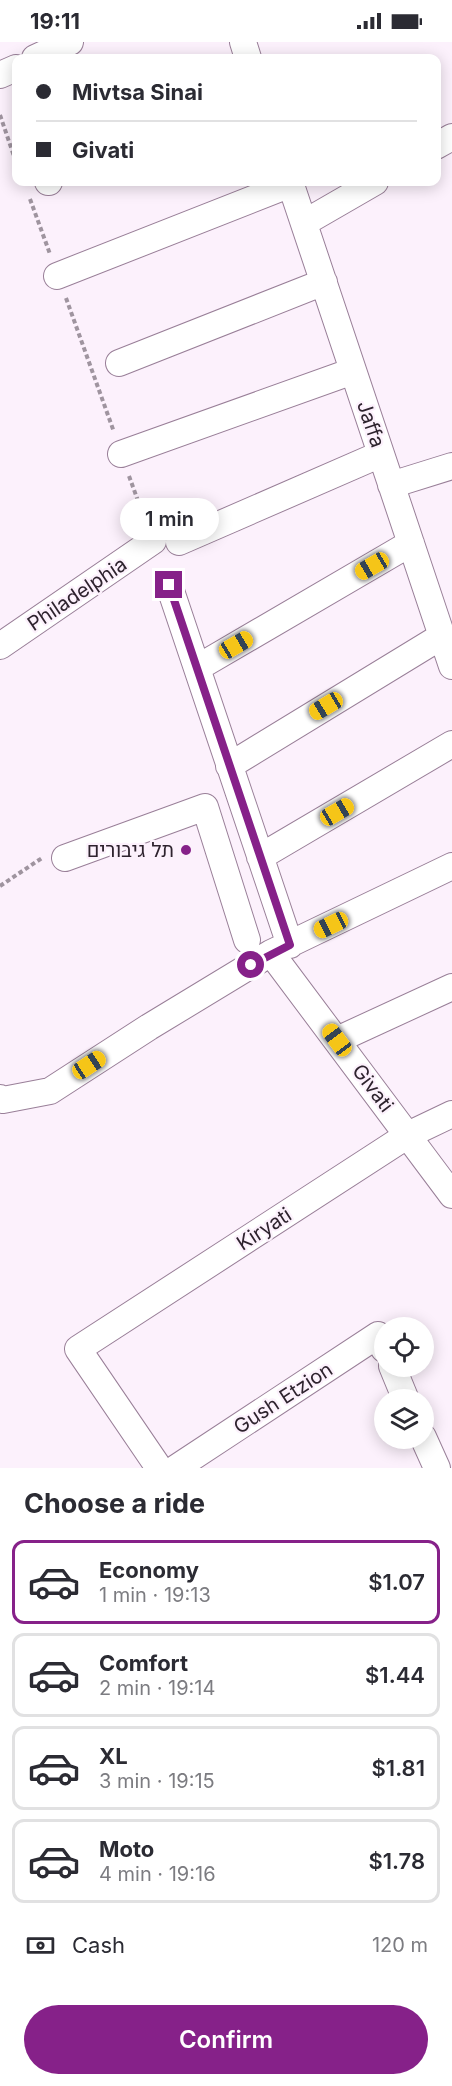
<!DOCTYPE html>
<meta charset="utf-8">
<style>
body{margin:0;font-family:Inter,Heebo,sans-serif;background:#f2f2f3;color:#2b2b33;height:100vh;display:flex;flex-direction:column;font-size:22px;white-space:nowrap}
*{box-sizing:border-box;margin:0}
p{font-size:20px;color:#7c7c81}
.icon{flex:none;width:33px;height:33px;fill:none;stroke:currentColor;stroke-width:2;stroke-linecap:round;stroke-linejoin:round}
.map{position:relative;height:1426px;overflow:hidden}
.sheet{display:flex;flex-direction:column;background:#fff;flex:1}
.sheet>*{flex:none}
.top-card{position:absolute;left:12px;top:12px;width:429px;height:132px;border-radius:12px;box-shadow:0 3px 15px #0003;display:grid;align-content:center;height:132px;padding:0 24px;background:#fff}
.fabs{position:absolute;left:374px;top:1275px;display:grid;gap:12px}
.fabs a{display:grid;place-items:center;width:60px;height:60px;border-radius:50%;background:#fff;box-shadow:0 3px 15px #0003;font-size:30px}
.end{position:absolute;width:27px;height:27px;margin:-14px;border:8px solid #862189;background:#fff;box-shadow:0 0 0 3px #fff}
.from{border-radius:50%}
.bubble{position:absolute;height:42px;border-radius:21px;background:#fff;box-shadow:0 3px 15px #0003;font-size:20px;font-weight:600;line-height:42px;text-align:center}
.car{position:absolute;width:18px;height:36px;margin:-18px -9px;border-radius:8px;box-shadow:0 0 4px 2px #0007;background:linear-gradient(#f5c518 24%,#345 0 40%,#f5c518 0 76%,#345 0 86%,#f5c518 0)}
.top-card b{display:flex;align-items:center;gap:21px;height:57px;font-size:22px}
.top-card b+b{border-top:2px solid #e1e1e2}
.top-card i{width:15px;height:15px;background:#2b2b33}
ul{padding:0;list-style:none}
li{display:flex;align-items:center;gap:18px;height:84px;margin:0 12px 9px;padding:0 12px;border:3px solid #e1e1e2;border-radius:12px}
li div{flex:1}
li b{display:block;font-size:22px}
li em{font-style:normal;font-weight:600}
li.active{border-color:#862189}
li>.icon{width:54px;height:54px;stroke-width:1.5}
h2{padding:0 24px;font-size:27px;line-height:72px}
.pay{display:flex;align-items:center;gap:15px;height:66px;padding:0 24px;font-size:22px}
.pay p{margin-inline-start:auto}
.action{display:flex;gap:12px;margin-top:auto;padding:12px 24px}
.action a{flex:1;height:69px;border-radius:36px;background:#862189;color:#fff;font-size:24px;font-weight:600;line-height:69px;text-align:center}
.status{display:flex;justify-content:space-between;align-items:center;height:42px;padding:0 30px;background:#fff;direction:ltr}
.status svg{height:16px;fill:currentColor}
.map>svg:first-child{display:block}
.lines{fill:none;stroke-linecap:round;stroke-linejoin:round}
.minor-casing{stroke:#997f98;stroke-width:28}
.path{stroke:#9f949f;stroke-width:4;stroke-dasharray:4.5 3;stroke-linecap:butt}
.minor{stroke:#fff;stroke-width:26}
.route{stroke:#862189;stroke-width:8}
.poi-dot{fill:#862189;stroke:#fcf1fc;stroke-width:2}
.labels{text-anchor:middle;stroke-width:4.5;stroke-linejoin:round;paint-order:stroke}
.street-label{font-size:20px;fill:#2e232e;stroke:#fcf1fc}
.poi-label{font-size:20px;fill:#2e232e;stroke:#fcf1fc;text-anchor:end}
</style>
<div class="status"><b>19:11</b><svg viewBox="0 0 49 12"><path d="M0 12V9h3v3zM5 12V6h3v6zM10 12V3h3v9zM15 12V0h3v12zM26 1h20v11H26zM47 4h2v5h-2z"/></svg></div>
<div class="map">
<svg width="452" height="1426" viewBox="0 0 452 1426">
<rect width="100%" height="100%" fill="#fcf1fc"/>
<g class="lines">
<g class="minor-casing">
<path id="minor" d="M243,0L248,16
M35,16L70,0
M0,33L16,26
M436,104L452,95
M48,140H49
M290,140L452,624
M304,181L375,140
M57,234L291,142
M119,321L324,240
M121,412L353,329
M391,443L452,424
M179,500L381,412
M169,543L290,903
M0,604L153,499
M197,626L411,501
M229,724L442,594
M260,815L452,702
M65,816L205,765L247,898
M271,911L452,1153
M337,998L452,945
M0,1056L3,1058L50,1049L149,985L271,911L452,824
M392,1324L406,1358
M423,1395L437,1426
M159,1426L78,1307L408,1093L452,1072
M176,1426L378,1293L384,1307"/>
</g>
<path class="path" d="M0,73L16,120
M30,157L50,212
M66,256L114,390
M129,434L145,478
M0,844L42,816"/>
<use href="#minor" class="minor"/>
</g>
<g class="lines">
<path class="route" d="M169,543L290,903L251,923"/>
</g>
<circle class="poi-dot" cx="186" cy="808" r="6"/>
<g class="labels">
<g class="street-label">
<text transform="translate(371 382) rotate(71)" y="7">Jaffa</text>
<text transform="translate(77 552) rotate(-34)" y="7">Philadelphia</text>
<text transform="translate(373 1046) rotate(53)" y="7">Givati</text>
<text transform="translate(264 1187) rotate(-33)" y="7">Kiryati</text>
<text transform="translate(283 1356) rotate(-33)" y="7">Gush Etzion</text>
</g>
<g class="poi-label">
<text x="174" y="815">תל גיבורים</text>
</g>
</g>
</svg>
<div class="fabs">
<a><svg class="icon" aria-label="locate" viewBox="0 0 24 24"><circle cx="12" cy="12" r="6"/><path d="M12 2v4M12 18v4M2 12h4M18 12h4"/></svg></a>
<a><svg class="icon" aria-label="layers" viewBox="0 0 24 24"><path d="M12 4l9 5-9 5-9-5zM3 14l9 5 9-5"/></svg></a>
</div>
<i class="end from" style="left:251px;top:923px"></i>
<i class="end" style="left:169px;top:543px"></i>
<div class="bubble" style="left:120px;top:456px;width:99px">1 min</div>
<i class="car" style="left:372px;top:524px;rotate:240deg"></i>
<i class="car" style="left:236px;top:603px;rotate:60deg"></i>
<i class="car" style="left:326px;top:664px;rotate:239deg"></i>
<i class="car" style="left:337px;top:770px;rotate:60deg"></i>
<i class="car" style="left:331px;top:883px;rotate:244deg"></i>
<i class="car" style="left:337px;top:998px;rotate:323deg"></i>
<i class="car" style="left:89px;top:1023px;rotate:57deg"></i>
<div class="top-card">
<b><i class="from"></i>Mivtsa Sinai</b>
<b><i></i>Givati</b>
</div>
</div>
<section class="sheet">
<h2>Choose a ride</h2>
<ul>
<li class="active"><svg class="icon" aria-label="car" viewBox="0 0 24 24"><path d="M5 17H2v-5l4-1 3-4h7l3 4 3 1v5h-3M9 17h6M6 11h13"/><circle cx="7" cy="17" r="2"/><circle cx="17" cy="17" r="2"/></svg><div><b>Economy</b><p>1 min · 19:13</p></div><em>$1.07</em></li>
<li><svg class="icon" aria-label="car" viewBox="0 0 24 24"><path d="M5 17H2v-5l4-1 3-4h7l3 4 3 1v5h-3M9 17h6M6 11h13"/><circle cx="7" cy="17" r="2"/><circle cx="17" cy="17" r="2"/></svg><div><b>Comfort</b><p>2 min · 19:14</p></div><em>$1.44</em></li>
<li><svg class="icon" aria-label="car" viewBox="0 0 24 24"><path d="M5 17H2v-5l4-1 3-4h7l3 4 3 1v5h-3M9 17h6M6 11h13"/><circle cx="7" cy="17" r="2"/><circle cx="17" cy="17" r="2"/></svg><div><b>XL</b><p>3 min · 19:15</p></div><em>$1.81</em></li>
<li><svg class="icon" aria-label="car" viewBox="0 0 24 24"><path d="M5 17H2v-5l4-1 3-4h7l3 4 3 1v5h-3M9 17h6M6 11h13"/><circle cx="7" cy="17" r="2"/><circle cx="17" cy="17" r="2"/></svg><div><b>Moto</b><p>4 min · 19:16</p></div><em>$1.78</em></li>
</ul>
<div class="pay"><svg class="icon" aria-label="cash" viewBox="0 0 24 24"><path d="M3 7h18v10H3z"/><circle cx="12" cy="12" r="2"/></svg>Cash<p>120 m</p></div>
<div class="action"><a>Confirm</a></div>
</section>
